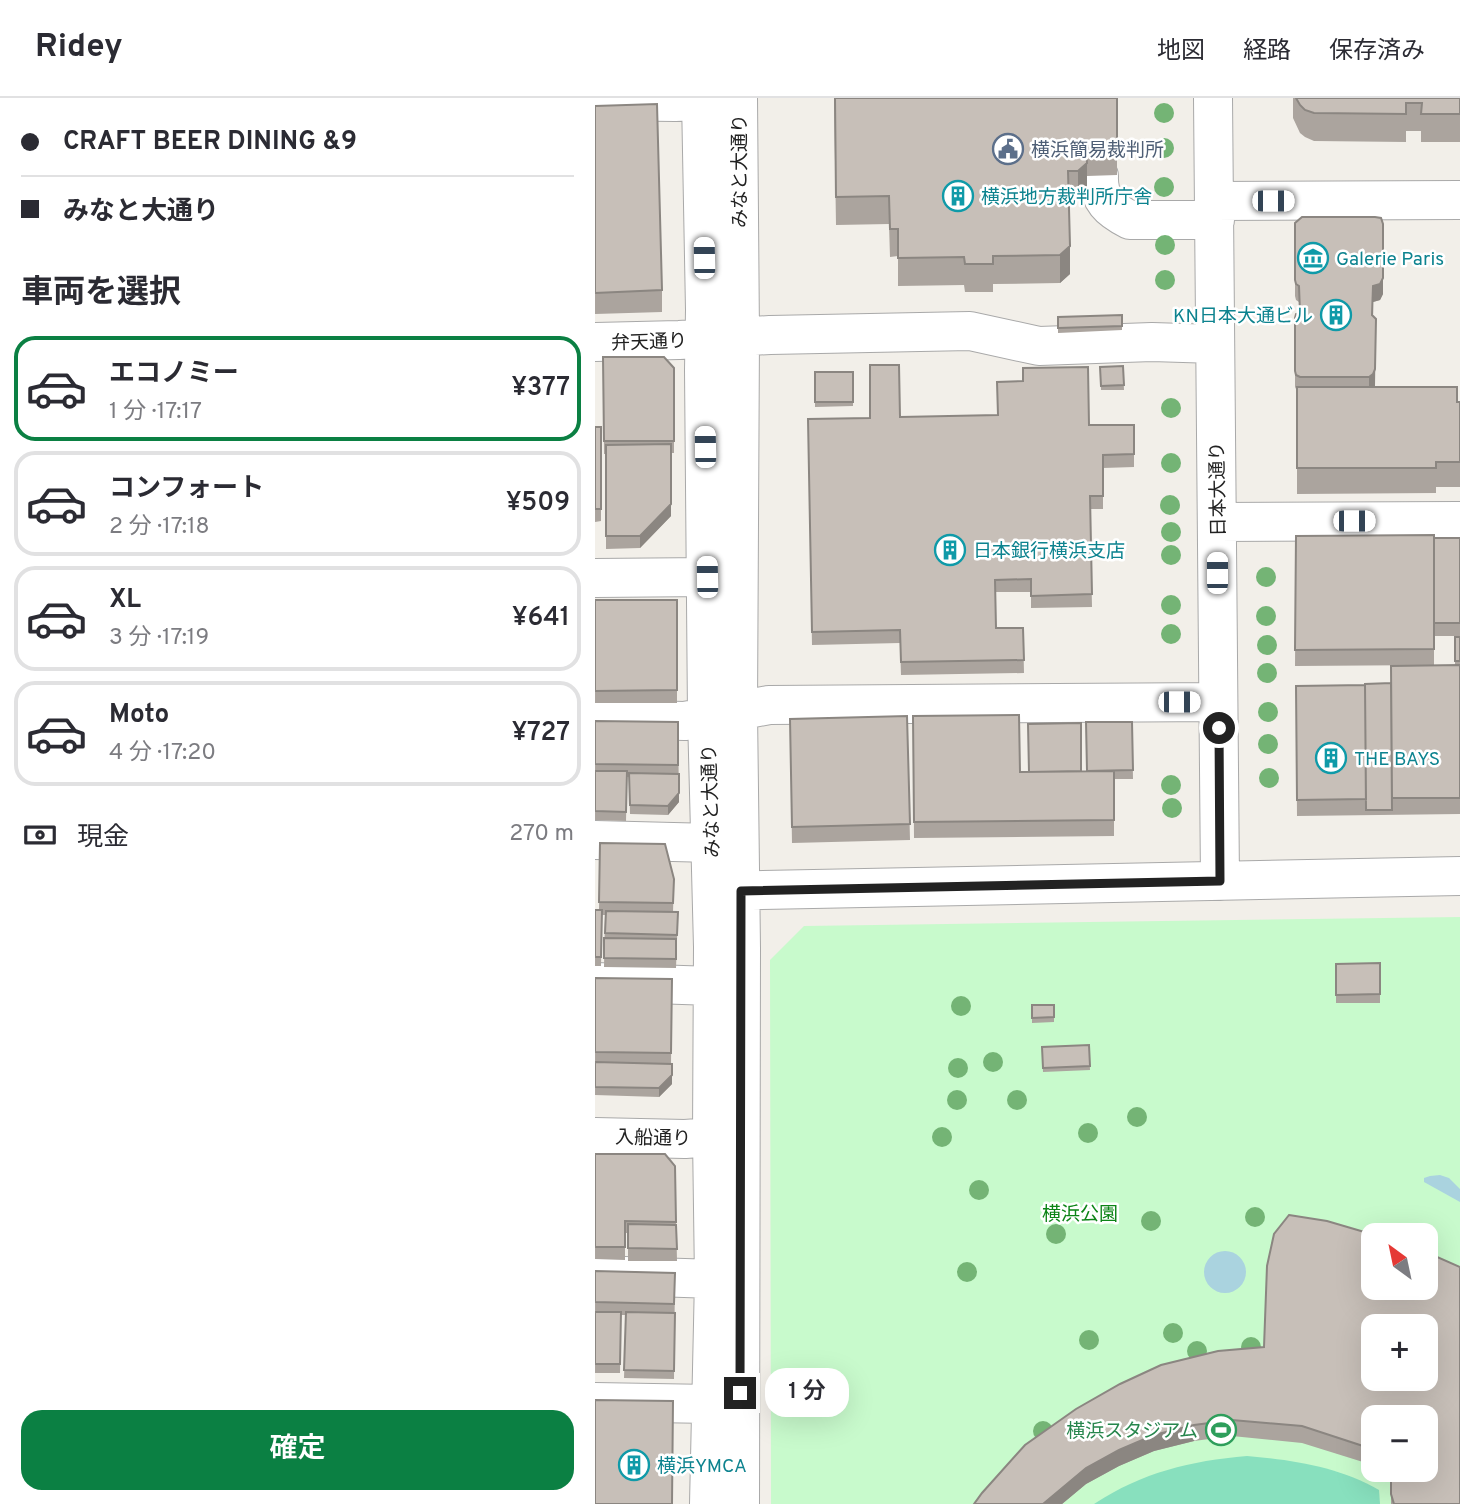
<!DOCTYPE html>
<html lang="ja">
<meta charset="utf-8">
<style>
body{margin:0;font-family:Overpass,"Noto Sans JP",sans-serif;background:#f7f7f7;color:#2b2b33;height:100vh;display:flex;flex-direction:column;font-size:26px;white-space:nowrap}
*{box-sizing:border-box;margin:0}
p{font-size:23px;color:#7c7c81}
.icon{flex:none;width:38px;height:38px;fill:none;stroke:currentColor;stroke-width:2;stroke-linecap:round;stroke-linejoin:round}
.map{position:relative;flex:1;overflow:hidden}
.sheet{display:flex;flex-direction:column;background:#fff;width:595px}
.sheet>*{flex:none}
.top-card{display:grid;align-content:center;height:154px;padding:0 21px;background:#fff}
.needle{width:46px;rotate:327deg}
.tools{position:absolute;left:766px;top:1125px;display:grid;gap:14px}
.tools a{display:grid;place-items:center;width:77px;height:77px;border-radius:14px;background:#fff;box-shadow:0 7px 28px #0002;font-size:35px}
.end{position:absolute;width:32px;height:32px;margin:-16px;border:9px solid #222;background:#fff;box-shadow:0 0 0 4px #fff}
.from{border-radius:50%}
.bubble{position:absolute;height:49px;border-radius:21px;background:#fff;box-shadow:0 7px 28px #0002;font-size:23px;font-weight:600;line-height:49px;text-align:center}
.car{position:absolute;width:21px;height:42px;margin:-21px -10px;border-radius:9px;box-shadow:0 0 5px 2px #0007;background:linear-gradient(#fff 24%,#345 0 40%,#fff 0 76%,#345 0 86%,#fff 0)}
.top-card b{display:flex;align-items:center;gap:24px;height:66px;font-size:26px}
.top-card b+b{border-top:2px solid #e1e1e2}
.top-card i{width:18px;height:18px;background:#2b2b33}
ul{padding:0;list-style:none}
li{display:flex;align-items:center;gap:21px;height:105px;margin:0 14px 10px;padding:0 7px;border:4px solid #e1e1e2;border-radius:21px}
li div{flex:1}
li b{display:block;font-size:26px}
li em{font-style:normal;font-weight:600}
li.on{border-color:#0b8043}
li>.icon{width:63px;height:63px;stroke-width:1.5}
h2{padding:0 21px;font-size:32px;line-height:84px}
.pay{display:flex;align-items:center;gap:18px;height:77px;padding:0 21px;font-size:26px}
.pay p{margin-inline-start:auto}
.primary-button{display:flex;gap:14px;margin-top:auto;padding:14px 21px}
.primary-button a{flex:1;height:80px;border-radius:21px;background:#0b8043;color:#fff;font-size:28px;font-weight:600;line-height:80px;text-align:center}
header{display:flex;align-items:center;gap:42px;box-sizing:border-box;height:98px;padding:0 35px;background:#fff;border-bottom:2px solid #e1e1e2}
header strong{font-size:33px}
nav{display:flex;gap:38px;margin-inline-start:auto;font-size:24px}
main{display:flex;flex:1;min-height:0}
.map>svg:first-child{display:block}
.park{fill:#c8facc;fill-rule:evenodd}
.pitch{fill:#88e0be}
.water{fill:#aad3df}
.lines{fill:none;stroke-linecap:round;stroke-linejoin:round}
.minor-casing{stroke:#a9a9a9;stroke-width:40}
.minor{stroke:#fff;stroke-width:38}
.tree{fill:#74b475}
.wall{fill:#aba49e;fill-rule:evenodd}
.shaded-wall{fill:#8b8681}
.building{fill:#c7bfb8;stroke:#8b8681;stroke-width:2;fill-rule:evenodd}
.route{stroke:#222;stroke-width:9}
.labels{text-anchor:middle;stroke-width:5;stroke-linejoin:round;paint-order:stroke}
.service-label{font-size:19px;fill:#4e5e75;stroke:#fff;text-anchor:start}
.street-label{font-size:19px;fill:#222;stroke:#fff}
.culture-label{font-size:19px;fill:#0d838f;stroke:#fff;text-anchor:start}
.park-label{font-size:19px;fill:#0c8416;stroke:#fff}
.leisure-label{font-size:19px;fill:#27864d;stroke:#fff;text-anchor:end}
</style>
<header>
<strong>Ridey</strong>
<nav><a>地図</a><a>経路</a><a>保存済み</a></nav>
</header>
<main>
<section class="sheet">
<div class="top-card">
<b><i class="from"></i>CRAFT BEER DINING &amp;9</b>
<b><i></i>みなと大通り</b>
</div>
<h2>車両を選択</h2>
<ul>
<li class="on"><svg class="icon" aria-label="car" viewBox="0 0 24 24"><path d="M5 17H2v-5l4-1 3-4h7l3 4 3 1v5h-3M9 17h6M6 11h13"/><circle cx="7" cy="17" r="2"/><circle cx="17" cy="17" r="2"/></svg><div><b>エコノミー</b><p>1 分 · 17:17</p></div><em>¥377</em></li>
<li><svg class="icon" aria-label="car" viewBox="0 0 24 24"><path d="M5 17H2v-5l4-1 3-4h7l3 4 3 1v5h-3M9 17h6M6 11h13"/><circle cx="7" cy="17" r="2"/><circle cx="17" cy="17" r="2"/></svg><div><b>コンフォート</b><p>2 分 · 17:18</p></div><em>¥509</em></li>
<li><svg class="icon" aria-label="car" viewBox="0 0 24 24"><path d="M5 17H2v-5l4-1 3-4h7l3 4 3 1v5h-3M9 17h6M6 11h13"/><circle cx="7" cy="17" r="2"/><circle cx="17" cy="17" r="2"/></svg><div><b>XL</b><p>3 分 · 17:19</p></div><em>¥641</em></li>
<li><svg class="icon" aria-label="car" viewBox="0 0 24 24"><path d="M5 17H2v-5l4-1 3-4h7l3 4 3 1v5h-3M9 17h6M6 11h13"/><circle cx="7" cy="17" r="2"/><circle cx="17" cy="17" r="2"/></svg><div><b>Moto</b><p>4 分 · 17:20</p></div><em>¥727</em></li>
</ul>
<div class="pay"><svg class="icon" aria-label="cash" viewBox="0 0 24 24"><path d="M3 7h18v10H3z"/><circle cx="12" cy="12" r="2"/></svg>現金<p>270 m</p></div>
<div class="primary-button"><a>確定</a></div>
</section>
<div class="map">
<svg width="865" height="1406" viewBox="0 0 865 1406">
<rect width="100%" height="100%" fill="#f2efe9"/>
<path class="park" d="M865,819V1406H176L175,862L209,828ZM779,1138H831V1190H779ZM779,1228H831V1281H779ZM779,1320H831V1372H779Z"/>
<path class="pitch" d="M652,1358C698,1362 744,1369 784,1392L785,1406H499C548,1374 595,1363 652,1358Z"/>
<path class="water" d="M845,1077L854,1080L865,1091V1104L829,1084V1080L835,1078Z
M609 1174a21 21 0 1 1 42 0a21 21 0 1 1-42 0Z"/>
<g class="lines">
<g class="minor-casing">
<path id="minor" d="M106,0L110,212L109,272L112,618L118,849L117,1039L119,1181L114,1406
M143,0L145,238L143,613L146,850L145,1406
M618,0L625,783
M0,3L80,4L130,2
M504,78C503,102 515,112 535,122H620
M619,103L865,102
M0,244L84,242L175,237L375,233L444,248L557,244L620,246
M622,424L865,423
M0,480L112,479
M0,621L90,623L174,607L623,604
M0,742L117,745
M120,793L865,778
M0,884L117,888
M0,1039L90,1041L117,1039
M0,1177L119,1181
M0,1304L116,1306"/>
</g>
<use href="#minor" class="minor"/>
</g>
<g class="tree">
<circle cx="569" cy="15" r="10"/>
<circle cx="569" cy="50" r="10"/>
<circle cx="569" cy="89" r="10"/>
<circle cx="570" cy="147" r="10"/>
<circle cx="570" cy="182" r="10"/>
<circle cx="576" cy="310" r="10"/>
<circle cx="576" cy="365" r="10"/>
<circle cx="575" cy="407" r="10"/>
<circle cx="576" cy="434" r="10"/>
<circle cx="576" cy="457" r="10"/>
<circle cx="671" cy="479" r="10"/>
<circle cx="576" cy="507" r="10"/>
<circle cx="671" cy="518" r="10"/>
<circle cx="576" cy="536" r="10"/>
<circle cx="672" cy="547" r="10"/>
<circle cx="672" cy="575" r="10"/>
<circle cx="673" cy="614" r="10"/>
<circle cx="673" cy="646" r="10"/>
<circle cx="674" cy="680" r="10"/>
<circle cx="576" cy="687" r="10"/>
<circle cx="577" cy="710" r="10"/>
<circle cx="366" cy="908" r="10"/>
<circle cx="398" cy="964" r="10"/>
<circle cx="363" cy="970" r="10"/>
<circle cx="362" cy="1002" r="10"/>
<circle cx="422" cy="1002" r="10"/>
<circle cx="542" cy="1019" r="10"/>
<circle cx="493" cy="1035" r="10"/>
<circle cx="347" cy="1039" r="10"/>
<circle cx="384" cy="1092" r="10"/>
<circle cx="660" cy="1119" r="10"/>
<circle cx="556" cy="1123" r="10"/>
<circle cx="461" cy="1136" r="10"/>
<circle cx="372" cy="1174" r="10"/>
<circle cx="578" cy="1235" r="10"/>
<circle cx="494" cy="1242" r="10"/>
<circle cx="656" cy="1249" r="10"/>
<circle cx="602" cy="1253" r="10"/>
<circle cx="448" cy="1333" r="10"/>
</g>
<path class="wall" d="M239,0H522V77L492,78V93L483,101H474L475,176L465,185L398,186V194H370L369,187L303,188V158L295,159L294,126L241,127Z
M698,0H865V44H826V33H811V44L719,43L710,39L705,35L698,20Z
M0,8L67,192V214L0,216Z
M700,125L788,196L785,202L778,204L779,289L865,304V389H841V395L702,396V293L700,289V220L704,215V204L701,202L700,198Z
M527,217V232L463,235V219Z
M8,259L79,343V355H76V418L45,450L11,451V356H9Z
M528,268L529,292H506L505,269Z
M220,274H258V308L220,309Z
M305,319L494,327H539V369L508,370V411H495L497,509L436,510V494H400L401,530H428L429,575L306,577L305,545L217,547L213,321Z
M0,329H6V423L0,424Z
M839,437V567L700,568L701,438Z
M839,440H865V538H839Z
M0,502H82V605H0Z
M860,539H865V716L702,718L701,588L770,587L796,585L860,567Z
M312,618L315,742L197,745L195,621Z
M318,618L425,674L492,673L537,624L538,681H519V738L319,740Z
M0,623L83,624L84,704L73,717L35,716L34,679H32L31,723L0,722Z
M5,745L79,781L78,814H83L81,870L9,869L10,817H7L6,868H0V812H4Z
M785,865V905H741V866Z
M0,880L77,881L76,966L77,986L64,999L0,997Z
M437,907H459V924L437,925Z
M494,947L495,972L448,974L447,949Z
M0,1056L80,1068L82,1163H33V1135H30V1162L0,1161Z
M694,1117L732,1123L783,1138H779V1190H831V1154L865,1169V1406H796V1380L782,1372H831V1320H779V1370L768,1364L707,1345L637,1338L599,1343L559,1353L524,1368L491,1386L467,1406H379L387,1395L430,1347L481,1311L525,1286L566,1267L623,1253L669,1249L672,1168L679,1136ZM779,1228H831V1281H779Z
M0,1173L80,1175L79,1281L29,1280L31,1217H26L25,1275H0Z"/>
<path class="shaded-wall" d="M492,65V93L483,101V73Z
M475,148V176L465,185V157Z
M788,180V196L785,202L778,204L777,233L778,188Z
M781,221L780,288L778,292L774,295V279Z
M76,406V418L45,450V438Z
M84,695V704L73,717V708Z
M77,975V986L64,999V990Z
M599,1327V1343L559,1353L524,1368L491,1386L467,1406H448L491,1370L524,1352L559,1337Z"/>
<path class="building" d="M240,0H522V49L491,50L492,65L483,73H473L475,148L465,157L398,158V166H370L369,159L303,160V131H295L294,98L241,99Z
M701,0H865V16H826L827,5H811V16L719,15L710,12L705,7Z
M62,6L67,192L0,195V8Z
M707,119H780L786,120L788,126V180L785,186L778,188L777,217L781,221L780,271L778,276L774,279H705L701,277L700,273V220L701,216L705,215L704,188L701,186L700,182V125Z
M527,217V228L463,230V219Z
M8,259H69L79,270V343H9Z
M275,267H304L305,319L403,317L402,284L428,283V270L493,269L494,327H539V356L508,357V398H495L497,496L436,498V481L400,482L401,530H428L429,562L306,564L305,532L217,534L213,321L275,320Z
M528,268L529,287L506,288L505,269Z
M220,274H258V304H220Z
M702,289H862V304H865V364H841V370H702Z
M0,329H6V411H0Z
M76,346V406L45,438H11V347Z
M839,437V551L700,552L701,438Z
M839,440H865V525H839Z
M0,502H82V592L0,593Z
M860,539H865V563H860Z
M865,567V700H797L796,568Z
M796,585L797,712H771L770,586Z
M770,587L771,701L702,702L701,588Z
M424,617L425,674L519,673V722L319,724L318,618Z
M312,618L315,726L197,729L195,621Z
M0,623L83,624V667L0,666Z
M491,624H537L538,672L492,673Z
M486,625V673L434,674L433,626Z
M0,673H32L31,714L0,713Z
M34,675L84,676V695L73,708L35,707Z
M5,745L70,746L79,781L78,805L4,804Z
M0,812H7L6,859H0Z
M11,813L83,814L82,837L10,835Z
M9,840L81,841V861L9,860Z
M785,865V896L741,897V866Z
M0,880L77,881L76,955L0,954Z
M437,907H459V919L437,920Z
M494,947L495,968L448,970L447,949Z
M0,964L77,966V977L64,990L0,989Z
M0,1056H70L80,1068L81,1124L30,1123V1149H0Z
M694,1117L732,1123L783,1138H779V1190H831V1154L865,1169V1406H799L796,1396V1372H831V1320H779V1354L768,1348L707,1328L637,1322L599,1327L559,1337L524,1352L491,1370L448,1406H379L387,1395L430,1347L481,1311L525,1286L566,1267L623,1253L669,1249L672,1168L679,1136ZM779,1228H831V1281H779Z
M33,1126L81,1127L82,1151L33,1150Z
M0,1173L80,1175L79,1206L0,1204Z
M0,1214H26L25,1266H0Z
M31,1214L80,1215L79,1273L29,1272Z
M0,1302L78,1303L77,1406H0Z"/>
<g class="lines">
<path class="route" d="M145,1295L146,793L625,783L624,630"/>
</g>
<defs>
<g id="civic-ring" transform="scale(1.575)"><circle r="9.5" fill="#fff" stroke="#5c6f8a" stroke-width="1.5"/><path d="M-.6-6.5H3V-4.5H.6V-3L4-1V1h2V6H-6V1h2V-1L-.6-3ZM-1.2 2.5V6h2.4V2.5Z" fill="#5c6f8a"/></g>
<g id="building-ring" transform="scale(1.575)"><circle r="9.5" fill="#fff" stroke="#0f9aa8" stroke-width="1.5"/><path d="M-4-6H4V6H1V3H-1V6H-4ZM-2.5-4.3h1.7v1.8h-1.7ZM.8-4.3h1.7v1.8H.8ZM-2.5-1h1.7V.8h-1.7ZM.8-1h1.7V.8H.8Z" fill="#0f9aa8"/></g>
<g id="museum-ring" transform="scale(1.575)"><circle r="9.5" fill="#fff" stroke="#0f9aa8" stroke-width="1.5"/><path d="M0-6L6-3V-2H-6V-3ZM-5-1h2V3h-2ZM-1-1h2V3h-2ZM3-1h2V3H3ZM-6 4H6V6H-6Z" fill="#0f9aa8"/></g>
<g id="stadium-ring" transform="scale(1.575)"><circle r="9.5" fill="#fff" stroke="#2e9e5b" stroke-width="1.5"/><path d="M0-5a6.5 5 0 1 0 0 10a6.5 5 0 1 0 0-10ZM-3.5-1.8h7v3.6h-7Z" fill="#2e9e5b"/></g>
</defs>
<g fill-rule="evenodd">
<use href="#civic-ring" x="413" y="51"/>
<use href="#building-ring" x="363" y="98"/>
<use href="#museum-ring" x="718" y="160"/>
<use href="#building-ring" x="741" y="217"/>
<use href="#building-ring" x="355" y="452"/>
<use href="#building-ring" x="736" y="660"/>
<use href="#stadium-ring" x="626" y="1332"/>
<use href="#building-ring" x="39" y="1367"/>
</g>
<g class="labels">
<g class="service-label">
<text x="436" y="58">横浜簡易裁判所</text>
</g>
<g class="street-label">
<text transform="translate(144 73) rotate(-90)" y="7">みなと大通り</text>
<text transform="translate(54 243) rotate(-2)" y="7">弁天通り</text>
<text transform="translate(622 391) rotate(-91)" y="7">日本大通り</text>
<text transform="translate(115 703) rotate(-92)" y="7">みなと大通り</text>
<text transform="translate(58 1039) rotate(1)" y="7">入船通り</text>
</g>
<g class="culture-label">
<text x="386" y="105">横浜地方裁判所庁舎</text>
<text x="741" y="167">Galerie Paris</text>
<text x="718" y="224" text-anchor="end">KN日本大通ビル</text>
<text x="378" y="459">日本銀行横浜支店</text>
<text x="759" y="667">THE BAYS</text>
<text x="62" y="1374">横浜YMCA</text>
</g>
<g class="park-label">
<text x="485" y="1122">横浜公園</text>
</g>
<g class="leisure-label">
<text x="603" y="1339">横浜スタジアム</text>
</g>
</g>
</svg>
<div class="tools">
<a><svg class="needle" viewBox="-14 -14 28 28"><path d="M0-13l5 13h-10z" fill="#e53935"/><path d="M0 13l5-13h-10z" fill="#7c7c81"/></svg></a>
<a>+</a>
<a>−</a>
</div>
<i class="end from" style="left:624px;top:630px"></i>
<i class="end" style="left:145px;top:1295px"></i>
<div class="bubble" style="left:170px;top:1270px;width:84px">1 分</div>
<i class="car" style="left:678px;top:103px;rotate:90deg"></i>
<i class="car" style="left:109px;top:160px;rotate:359deg"></i>
<i class="car" style="left:110px;top:349px;rotate:359deg"></i>
<i class="car" style="left:759px;top:423px;rotate:90deg"></i>
<i class="car" style="left:622px;top:475px;rotate:0deg"></i>
<i class="car" style="left:112px;top:479px;rotate:359deg"></i>
<i class="car" style="left:584px;top:604px;rotate:90deg"></i>
</div>
</main>
